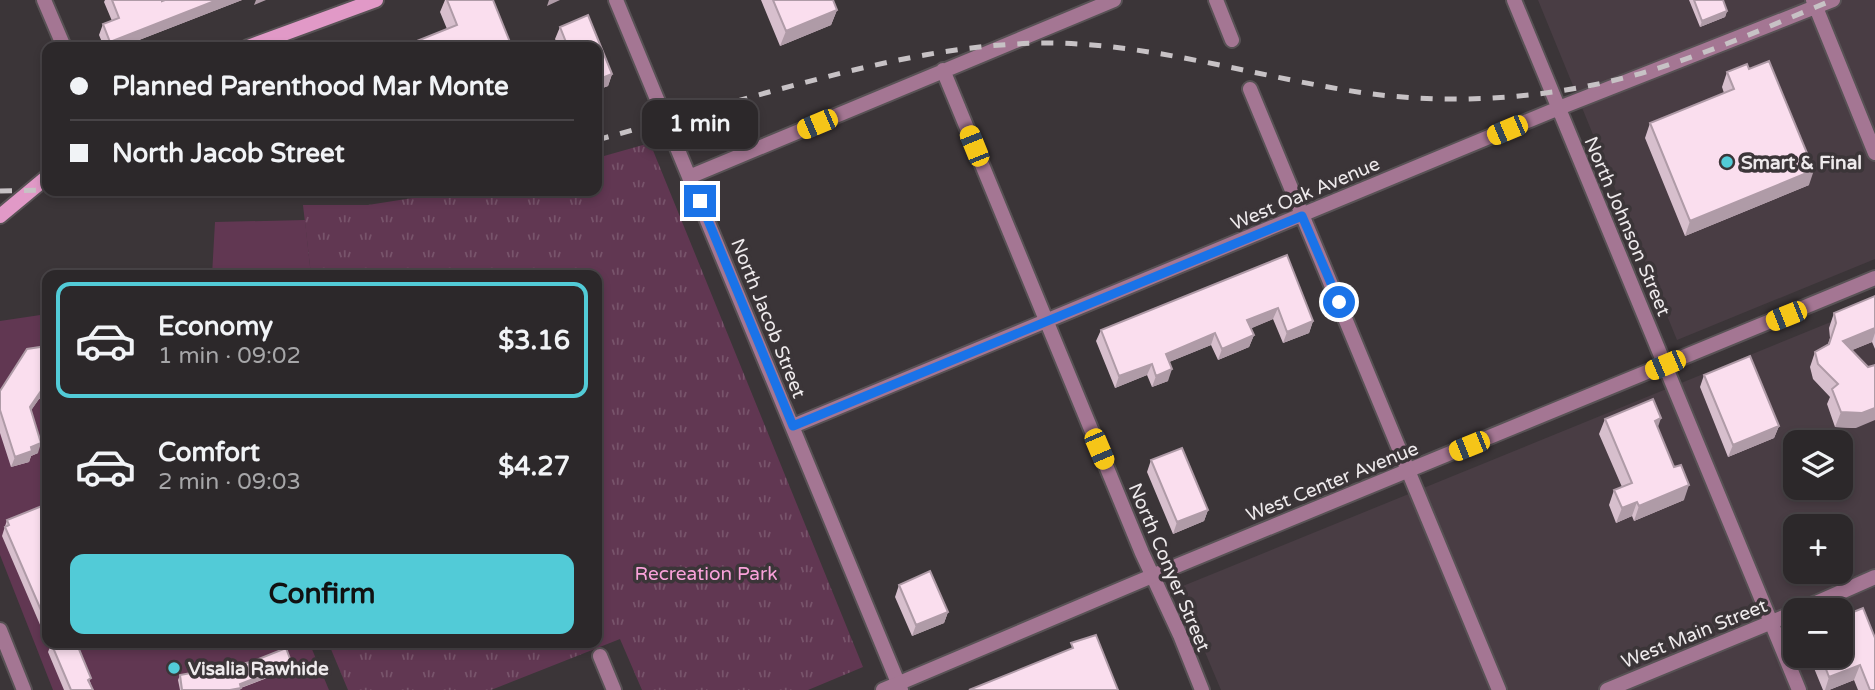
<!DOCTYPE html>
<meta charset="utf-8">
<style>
body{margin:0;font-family:"Varela Round",sans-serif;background:#343032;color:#f1f3f6;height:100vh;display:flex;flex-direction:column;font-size:26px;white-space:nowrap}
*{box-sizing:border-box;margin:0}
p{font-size:23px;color:#a6a6a8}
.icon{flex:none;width:38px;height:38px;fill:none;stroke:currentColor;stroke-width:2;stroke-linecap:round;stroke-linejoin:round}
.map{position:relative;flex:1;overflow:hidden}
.sheet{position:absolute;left:42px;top:270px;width:560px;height:378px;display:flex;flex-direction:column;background:#2c282a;border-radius:14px;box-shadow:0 4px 10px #0003,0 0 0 2px #484447}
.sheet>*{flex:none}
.banner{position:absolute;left:42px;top:42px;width:560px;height:154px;border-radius:14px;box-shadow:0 4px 10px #0003,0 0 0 2px #484447;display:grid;align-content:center;height:154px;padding:0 28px;background:#2c282a}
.controls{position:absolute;left:1783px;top:430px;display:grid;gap:14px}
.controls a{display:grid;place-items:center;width:70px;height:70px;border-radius:14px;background:#2c282a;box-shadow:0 4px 10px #0003,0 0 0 2px #484447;font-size:35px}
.end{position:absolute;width:32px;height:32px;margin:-16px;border:9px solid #1a73e8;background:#fff;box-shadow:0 0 0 4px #fff}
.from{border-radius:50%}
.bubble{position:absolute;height:49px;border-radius:14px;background:#2c282a;box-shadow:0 4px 10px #0003,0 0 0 2px #484447;font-size:23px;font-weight:700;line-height:49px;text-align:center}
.car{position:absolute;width:21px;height:42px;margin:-21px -10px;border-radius:9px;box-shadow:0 0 5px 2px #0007;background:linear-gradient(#f5c518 24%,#345 0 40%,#f5c518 0 76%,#345 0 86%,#f5c518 0)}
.banner b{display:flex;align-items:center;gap:24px;height:66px;font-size:26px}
.banner b+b{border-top:2px solid #484447}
.banner i{width:18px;height:18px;background:#f1f3f6}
ul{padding:12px 0 0;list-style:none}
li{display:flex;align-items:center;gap:21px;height:116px;margin:0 14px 10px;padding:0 14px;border:4px solid transparent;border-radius:14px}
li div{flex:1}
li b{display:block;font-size:26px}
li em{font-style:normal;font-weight:700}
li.active{border-color:#52cbd7}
li>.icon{width:63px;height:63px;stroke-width:1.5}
.primary-button{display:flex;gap:14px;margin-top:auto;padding:14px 28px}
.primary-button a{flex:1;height:80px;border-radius:14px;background:#52cbd7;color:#111;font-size:28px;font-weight:700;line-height:80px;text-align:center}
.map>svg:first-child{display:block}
.built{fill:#493d44;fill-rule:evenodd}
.green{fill:#613752}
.park{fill:url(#park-tufts)}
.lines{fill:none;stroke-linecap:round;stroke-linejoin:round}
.minor-casing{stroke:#585255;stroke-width:18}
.tertiary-casing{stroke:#585255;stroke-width:18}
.secondary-casing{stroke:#585255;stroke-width:18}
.minor{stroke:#a47693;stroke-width:14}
.tertiary{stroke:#a47693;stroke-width:14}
.secondary{stroke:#e199c7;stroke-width:14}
.rail{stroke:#c7c2c5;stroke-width:5;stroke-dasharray:12 12;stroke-linecap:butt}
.wall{fill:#d7bfcd}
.shaded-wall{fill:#af9ba7}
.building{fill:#fadeee;stroke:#af9ba7;stroke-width:2}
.route{stroke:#1a73e8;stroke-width:9}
.poi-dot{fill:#52cbd7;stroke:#3b3538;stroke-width:2.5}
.labels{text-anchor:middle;stroke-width:7;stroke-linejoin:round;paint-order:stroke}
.poi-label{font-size:19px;font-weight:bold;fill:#eeeaec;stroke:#3b3538;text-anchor:start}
.street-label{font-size:19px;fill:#eeeaec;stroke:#3b3538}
.park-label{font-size:19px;fill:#f9a2da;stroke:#3b3538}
</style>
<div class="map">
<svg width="1875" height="690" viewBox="0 0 1875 690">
<defs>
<pattern id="park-tufts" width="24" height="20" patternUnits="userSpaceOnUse" patternTransform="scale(1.75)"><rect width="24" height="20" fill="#613752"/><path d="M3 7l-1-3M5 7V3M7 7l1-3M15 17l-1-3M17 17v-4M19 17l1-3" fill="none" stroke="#78546b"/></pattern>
</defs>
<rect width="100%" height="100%" fill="#3b3538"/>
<path class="built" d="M1538,0H1875V259L1677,340Z
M1875,304V690H1221L1178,588ZM1796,443H1841V488H1796ZM1796,527H1841V572H1796ZM1796,611H1841V656H1796Z"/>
<path class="green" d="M305,220L311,275H212L215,222Z
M47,314V642H309L329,690H53L0,555V321Z"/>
<path class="park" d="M650,143L863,667L808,690H642L620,639L491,690H348L328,642H597V275H311L303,205H368L457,191H597V158Z"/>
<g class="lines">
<g class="minor-casing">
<path id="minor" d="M44,0L64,47
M616,0L901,690
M1216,0L1232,40
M1514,0L1799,690
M1813,0L1875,153
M943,70L1142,553L1180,635L1202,690
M1250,89L1499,690
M689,177L1114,0
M793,426L1559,108L1833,0
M600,656L614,690"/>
</g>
<g class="tertiary-casing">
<path id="tertiary" d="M1798,611L1875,577
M0,630L24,690
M883,690L1152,576L1875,278
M1607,690L1796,612"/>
</g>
<g class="secondary-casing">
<path id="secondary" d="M248,47L376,0
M0,216L47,177"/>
</g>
<use href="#minor" class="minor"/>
<use href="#tertiary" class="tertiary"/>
<use href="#secondary" class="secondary"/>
<path class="rail" d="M597,140C654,124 712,108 769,92C862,67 953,43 1050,43C1158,44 1259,78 1365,93C1458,106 1558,98 1649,71C1712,52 1772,25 1833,0
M0,191L47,190"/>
</g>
<path class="wall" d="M105,0H162V1L242,0L121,47H104L99,35L103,24L112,21L104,2Z
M445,0H493L512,47L447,29L440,12Z
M761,0H833L837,10L831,25L780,46Z
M1689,0H1723L1727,11L1725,17L1700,27Z
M588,15L612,74L608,86L597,90V47H559L555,39L560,27Z
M1727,72L1809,185L1685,236L1645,138L1650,123L1724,93L1722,87Z
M1287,255L1313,321L1309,333L1283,343L1273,319L1251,328L1254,335L1249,347L1218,360L1211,345L1169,362L1168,381L1152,387L1147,375L1115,388L1096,341L1101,330Z
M1875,296V349L1872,342L1852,350L1856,428L1835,427L1827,404L1830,397L1813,379L1810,367L1815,352L1828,344L1830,338L1829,328L1834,313Z
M47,346V398L39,399L31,410L38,453L31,456L29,462L11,467L0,433V391Z
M1704,375L1779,426L1774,438L1728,457L1700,387Z
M1605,419L1658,428L1684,500L1634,521L1632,516L1616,523L1609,505L1614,490L1622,487L1599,434Z
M1151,460L1208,510L1204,521L1173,534L1147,472Z
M47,504V641L2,536L7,520Z
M899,585L948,612L944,623L912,636L895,597Z
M1841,617L1875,690H1858L1854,680L1829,690H1823L1809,656H1841Z
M48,642H76L93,690H64L48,652L50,647Z
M290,669L241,688L240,690H180L178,680L180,675Z"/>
<path class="shaded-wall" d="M217,0H242L121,47H108L110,42Z
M256,0H266L254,5Z
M549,0H560L547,6Z
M837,10L831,25L780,46L786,31Z
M1727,11L1725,17L1700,27L1702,21Z
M612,74L608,86L597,90V80Z
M1814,170L1809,185L1685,236L1690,221Z
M1278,308L1273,319L1243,332L1247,320Z
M1313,321L1309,333L1283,343L1287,332Z
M1875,328V333L1872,342L1838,356L1843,341Z
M1215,333L1211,345L1162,365L1166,354Z
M1254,335L1249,347L1218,360L1222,349Z
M1152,364L1147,375L1115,388L1119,376Z
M1172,369L1168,381L1152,387L1156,376Z
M43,388H47V398L39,399L26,418L30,407Z
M1875,408V420L1856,428L1835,427L1841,412Z
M1661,418L1656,433L1655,421Z
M1779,426L1774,438L1728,457L1733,445Z
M41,443L38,453L31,456L29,462L11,467L15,457L31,447Z
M1689,485L1684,500L1634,521L1639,506Z
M1637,502L1632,516L1616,523L1622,508Z
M1208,510L1204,521L1173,534L1177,522Z
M948,612L944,623L912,636L916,625Z
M292,664L290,669L240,688V690H230L240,684Z
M1860,665L1854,680L1829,690H1825L1829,677Z"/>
<path class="building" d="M112,0H162V1L165,0H217L110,42L103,24L119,18Z
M447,0H493L512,47H402L457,25Z
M773,0H833L837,10L786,31Z
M1694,0H1723L1727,11L1702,21Z
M588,15L612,74L597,80V47H568L560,27Z
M282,44L283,47H273Z
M1769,61L1814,170L1690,221L1650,123L1734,89L1727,72L1747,64L1749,69Z
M1287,255L1313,321L1287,332L1278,308L1247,320L1254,335L1222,349L1215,333L1166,354L1172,369L1156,376L1152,364L1119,376L1101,330Z
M1875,296V328L1843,341L1868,367L1875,365V408L1862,413L1841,412L1832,389L1838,384L1818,364L1815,352L1829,344L1836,323L1834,313Z
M47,346V388H43L30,407L41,443L31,447L32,451L15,457L0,410V391L27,349Z
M1750,356L1779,426L1733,445L1704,375Z
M1653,399L1661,418L1655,421L1674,467L1681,465L1689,485L1639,506L1637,502L1622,508L1614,490L1632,483L1605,419Z
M1182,448L1208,510L1177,522L1151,460Z
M47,504V573H46L47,576V624L5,527L9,525L7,520Z
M930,571L948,612L916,625L899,585Z
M1863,608L1875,638V690H1870L1860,665L1829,677L1821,656H1841V617Z
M1096,635L1118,690H969L1073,648L1071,643Z
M76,642L91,678L88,680L93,690H71L51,643Z
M286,648L292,664L240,684L241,688L230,690H182L180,675L251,662Z"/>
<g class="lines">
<path class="route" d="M700,201L793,426L1302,216L1339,302"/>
</g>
<g class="poi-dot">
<circle cx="1727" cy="162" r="7"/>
<circle cx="174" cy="668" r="7"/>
</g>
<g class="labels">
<g class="poi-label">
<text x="1741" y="169">Smart &amp; Final</text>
<text x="188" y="675">Visalia Rawhide</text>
</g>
<g class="street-label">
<text transform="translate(1305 193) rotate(-23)" y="7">West Oak Avenue</text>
<text transform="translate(1628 226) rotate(67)" y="7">North Johnson Street</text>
<text transform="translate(769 318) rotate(68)" y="7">North Jacob Street</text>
<text transform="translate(1332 481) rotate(-22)" y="7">West Center Avenue</text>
<text transform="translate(1170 567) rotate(67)" y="7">North Conyer Street</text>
<text transform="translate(1694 633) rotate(-22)" y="7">West Main Street</text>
</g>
<g class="park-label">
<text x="706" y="580">Recreation Park</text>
</g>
</g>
</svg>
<div class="controls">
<a><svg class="icon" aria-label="layers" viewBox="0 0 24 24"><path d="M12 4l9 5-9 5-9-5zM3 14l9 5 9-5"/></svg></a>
<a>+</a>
<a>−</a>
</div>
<i class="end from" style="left:1339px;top:302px"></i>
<i class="end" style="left:700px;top:201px"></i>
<div class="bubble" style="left:642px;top:100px;width:116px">1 min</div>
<i class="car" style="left:817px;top:124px;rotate:247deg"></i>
<i class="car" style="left:1507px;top:130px;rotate:247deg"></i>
<i class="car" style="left:974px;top:146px;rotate:338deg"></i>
<i class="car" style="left:1786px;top:316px;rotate:248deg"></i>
<i class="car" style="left:1665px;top:365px;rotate:247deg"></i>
<i class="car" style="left:1469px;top:446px;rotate:248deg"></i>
<i class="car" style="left:1099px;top:449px;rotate:157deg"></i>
<div class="banner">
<b><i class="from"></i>Planned Parenthood Mar Monte</b>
<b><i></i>North Jacob Street</b>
</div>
<section class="sheet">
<ul>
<li class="active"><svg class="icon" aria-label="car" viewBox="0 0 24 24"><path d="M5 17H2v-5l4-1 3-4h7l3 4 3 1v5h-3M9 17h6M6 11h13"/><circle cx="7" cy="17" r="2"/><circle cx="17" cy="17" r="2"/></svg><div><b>Economy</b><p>1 min · 09:02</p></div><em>$3.16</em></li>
<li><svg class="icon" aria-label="car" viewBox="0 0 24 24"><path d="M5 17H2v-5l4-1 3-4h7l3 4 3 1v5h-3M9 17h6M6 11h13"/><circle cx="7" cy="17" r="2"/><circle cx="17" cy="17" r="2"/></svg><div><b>Comfort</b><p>2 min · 09:03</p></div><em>$4.27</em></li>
</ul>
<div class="primary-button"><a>Confirm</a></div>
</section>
</div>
